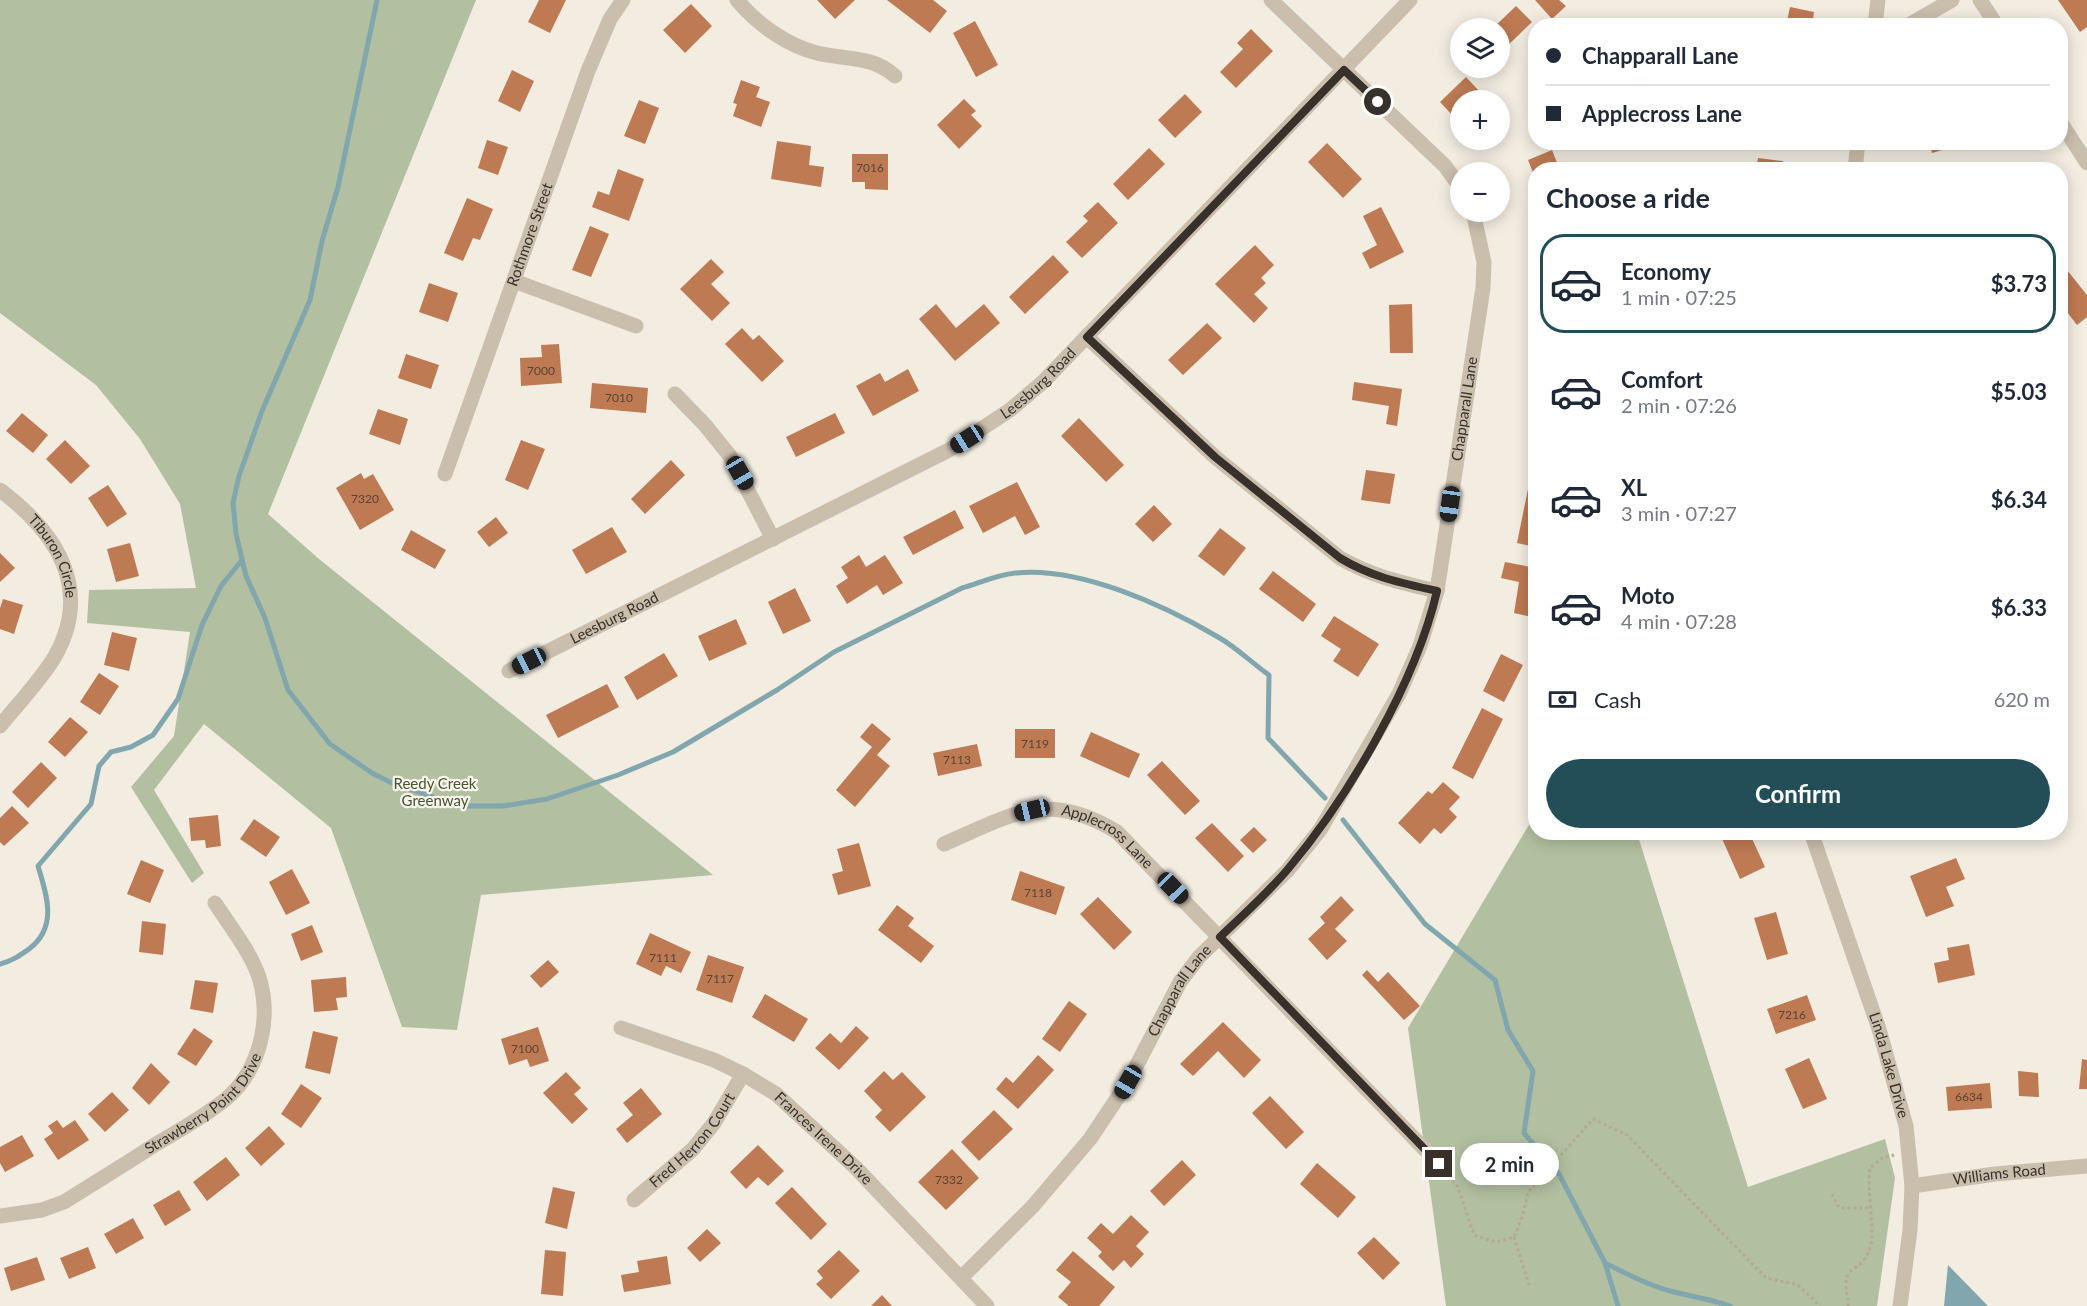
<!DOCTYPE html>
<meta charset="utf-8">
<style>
body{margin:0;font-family:Lato,sans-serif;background:#f2f2f3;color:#1f2937;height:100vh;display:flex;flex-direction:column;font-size:22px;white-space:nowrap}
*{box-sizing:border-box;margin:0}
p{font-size:20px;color:#747a83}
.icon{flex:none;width:33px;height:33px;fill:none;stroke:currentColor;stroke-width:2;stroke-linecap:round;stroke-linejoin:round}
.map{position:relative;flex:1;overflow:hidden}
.panel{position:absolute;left:1528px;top:162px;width:540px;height:678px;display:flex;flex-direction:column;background:#fff;border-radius:24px;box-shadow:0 3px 15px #0003}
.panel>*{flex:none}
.guide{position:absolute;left:1528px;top:18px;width:540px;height:132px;border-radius:24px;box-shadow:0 3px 15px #0003;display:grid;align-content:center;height:132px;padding:0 18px;background:#fff}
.tools{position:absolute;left:1450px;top:18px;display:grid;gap:12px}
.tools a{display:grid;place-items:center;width:60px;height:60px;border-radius:50%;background:#fff;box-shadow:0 3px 15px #0003;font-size:30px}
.end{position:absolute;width:27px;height:27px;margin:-14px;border:8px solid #38312b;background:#fff;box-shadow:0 0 0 3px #fff}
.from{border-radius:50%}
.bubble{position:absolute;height:42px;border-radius:21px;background:#fff;box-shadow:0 3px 15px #0003;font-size:20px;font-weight:700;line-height:42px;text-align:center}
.car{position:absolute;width:18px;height:36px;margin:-18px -9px;border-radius:8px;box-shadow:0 0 4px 2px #0007;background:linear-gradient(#222 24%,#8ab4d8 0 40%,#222 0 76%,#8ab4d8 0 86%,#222 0)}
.guide b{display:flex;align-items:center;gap:21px;height:57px;font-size:22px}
.guide b+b{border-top:2px solid #e0e1e3}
.guide i{width:15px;height:15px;background:#1f2937}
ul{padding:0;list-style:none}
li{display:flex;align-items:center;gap:18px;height:99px;margin:0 12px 9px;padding:0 6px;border:3px solid transparent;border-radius:24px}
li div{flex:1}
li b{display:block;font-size:22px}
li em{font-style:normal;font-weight:700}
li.active{border-color:#234e58}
li>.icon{width:54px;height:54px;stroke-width:1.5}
h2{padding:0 18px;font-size:27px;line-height:72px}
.pay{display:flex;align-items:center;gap:15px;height:66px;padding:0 18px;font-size:22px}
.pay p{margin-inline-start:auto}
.button{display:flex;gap:12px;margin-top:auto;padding:12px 18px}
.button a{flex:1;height:69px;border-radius:36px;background:#234e58;color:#fff;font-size:24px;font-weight:700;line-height:69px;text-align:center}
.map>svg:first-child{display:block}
.green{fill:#b2c0a1}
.water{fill:#81a6ad}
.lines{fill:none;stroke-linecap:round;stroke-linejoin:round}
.stream{stroke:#81a6ad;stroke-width:5}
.building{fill:#be7a53}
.path{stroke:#b5a897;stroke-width:3;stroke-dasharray:3 3;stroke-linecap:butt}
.minor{stroke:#cabead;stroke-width:15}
.route{stroke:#38312b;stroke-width:8}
.labels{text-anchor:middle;stroke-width:4.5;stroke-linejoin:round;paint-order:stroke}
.number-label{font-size:12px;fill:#5a4335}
.street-label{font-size:15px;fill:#38312b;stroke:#f9f5ed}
.park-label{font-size:15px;fill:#435530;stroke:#f9f5ed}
</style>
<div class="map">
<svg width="2087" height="1306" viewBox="0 0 2087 1306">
<rect width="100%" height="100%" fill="#f2ece1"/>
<path class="green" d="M0,0H476L268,514L319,559L713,875L481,895L457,1030L402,1027L331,828L204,724L154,790L204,873L192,883L131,787L174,736L190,632L87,623L89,590L196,588L180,504L140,439L96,385L0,313Z
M1536,813V832L1637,833L1748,1187L1885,1139L1895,1178L1877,1306H1446L1408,1028Z"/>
<path class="water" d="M1948,1265L1988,1306H1944Z"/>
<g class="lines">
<path class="stream" d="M377,0L338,187L322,241L310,300L262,411L239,476L233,503L236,534L246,576L265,618L288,690L330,744L372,773L392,783L459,806H503L547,799L618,775L673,752L777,690L834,652L962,588C979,583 997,575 1015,573C1079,566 1164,605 1218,637C1236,647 1252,663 1269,675L1268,738L1325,798
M1343,820L1425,924L1495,980L1508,1030L1533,1071L1524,1133L1559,1174L1605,1263L1618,1306
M0,964C12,961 19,956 29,949C58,927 47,896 38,866L91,804L99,766L111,752L131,747L153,735L178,699L202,625L221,586L242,560
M1605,1263C1627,1274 1650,1286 1674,1292C1693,1297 1711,1299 1730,1306"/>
</g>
<path class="building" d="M539,0H566L550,33L528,22Z
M817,0H855L835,19Z
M887,0H933L947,11L930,33Z
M1535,0H1559L1566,6L1552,19Z
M2058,0H2087V27L2080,32Z
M691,4L712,26L685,53L663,30Z
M1516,6L1532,22L1500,53V28H1493Z
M1790,7L1814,12L1812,26H1786Z
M1759,20L1778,25V26H1758Z
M975,21L998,65L976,77L953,33Z
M1251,29L1273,51L1236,88L1220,72L1243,49L1237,43Z
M512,70L534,81L520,112L498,101Z
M1466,77L1481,93L1473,100H1461V112L1455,118L1440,102Z
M741,80L760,87L756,97L770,102L761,127L733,116L737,104L733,103Z
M1185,94L1202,112L1175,138L1158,120Z
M964,99L976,111L971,115L982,126L959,149L937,125Z
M639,100L659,108L645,144L624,136Z
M487,140L508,147L498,175L478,168Z
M777,141L811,146L809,165L824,167L821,187L771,179Z
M1929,142H1966V143L1932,153Z
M1327,143L1362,179L1343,198L1308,162Z
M1149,148L1165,164L1128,200L1113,184Z
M1552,150L1560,170H1536V180L1528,160Z
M852,154H888V190L865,189V182H852Z
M1758,158L1783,161L1782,170H1756Z
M618,169L644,179L629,221L592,207L598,191L609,195Z
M467,198L493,209L480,240L473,238L463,261L444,253Z
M1098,202L1118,223L1082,258L1066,242L1088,221L1083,216Z
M1381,207L1404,252L1370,269L1362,253L1377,245L1363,216Z
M590,226L609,234L591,277L572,270Z
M1255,245L1274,265L1261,278L1266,283L1254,294L1268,308L1254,323L1215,284Z
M1053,255L1069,272L1025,314L1009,297Z
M711,259L724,272L711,284L730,303L712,321L680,289Z
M2063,265L2087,295V317L2077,325L2061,304V266Z
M429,283L458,293L448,322L419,312Z
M936,304L956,328L984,304L1000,323L955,361L919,319Z
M1412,304L1413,353H1390L1389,305Z
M1207,323L1222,338L1183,375L1168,360Z
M742,328L753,340L759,335L784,361L762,382L725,344Z
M559,344L562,383L521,386L520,358L542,357L541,345Z
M406,354L439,365L431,389L398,378Z
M908,369L919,391L873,416L856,386L880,373L885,382Z
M1354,382L1402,389L1397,426L1386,424L1389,406L1352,400Z
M592,383L648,388L646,413L590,408Z
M378,409L408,419L400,445L369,434Z
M22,413L48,435L33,453L6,431Z
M835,413L845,433L796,457L786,437Z
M1079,418L1124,465L1106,482L1061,436Z
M1535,428H1536V467L1528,466Z
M65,440L90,466L71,484L46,459Z
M521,440L545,449L528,490L505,480Z
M671,460L685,475L645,514L631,499Z
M1366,470L1395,474L1390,504L1361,500Z
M361,473L364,479L373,474L394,510L360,530L336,488Z
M1017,482L1040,527L1025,535L1015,516L983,533L969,506Z
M108,485L127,514L107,527L88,498Z
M1528,489L1536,491V547L1517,543Z
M1154,505L1172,524L1153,542L1135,524Z
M955,510L964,528L913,555L903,537Z
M496,517L508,533L489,547L477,532Z
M612,527L627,552L586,574L572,550Z
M1220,528L1246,548L1224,576L1198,556Z
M411,530L446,550L435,569L401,550Z
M130,543L139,576L116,582L107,549Z
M0,553L15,568L0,582Z
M859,555L866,567L885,555L903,583L883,595L877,585L847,604L836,586L848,578L841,567Z
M1505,562L1536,568V618L1514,613L1519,582L1501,578Z
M1273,571L1316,604L1303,622L1259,589Z
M795,588L811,621L783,634L768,602Z
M3,599L23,605L14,634L0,629V608Z
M1334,616L1379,644L1358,677L1333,661L1341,649L1321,636Z
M736,619L747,644L709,661L698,636Z
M112,632L137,638L129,671L104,665Z
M664,653L678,676L637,700L624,677Z
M1501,654L1523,665L1504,702L1483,691Z
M99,673L119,686L100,715L80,702Z
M607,684L619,707L558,738L546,715Z
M1482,708L1503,719L1473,779L1452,768Z
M70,717L88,732L65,757L48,742Z
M872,723L891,739L877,755L890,766L855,807L836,790L872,747L860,737Z
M1015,729H1055V758H1015Z
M1091,732L1140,754L1129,778L1080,756Z
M977,744L982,766L938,776L933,753Z
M1162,761L1200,801L1185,815L1147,775Z
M41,762L57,778L28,808L12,792Z
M1443,782L1460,797L1449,809L1457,817L1441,834L1434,828L1420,844L1398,823L1428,791L1432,794Z
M12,806L29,823L4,846L0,842V818Z
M218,815L221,846L206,848L205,840L191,841L189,818Z
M254,819L280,837L266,857L240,839Z
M1212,823L1244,856L1228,872L1195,838Z
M1254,827L1267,840L1253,853L1240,840Z
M1719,832H1749L1765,867L1740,879Z
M859,843L871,886L838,895L832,874L843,871L837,849Z
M1956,858L1965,879L1946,887L1954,906L1926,917L1910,876Z
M141,860L164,870L150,903L127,894Z
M292,869L310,903L286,915L269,882Z
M1020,871L1065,887L1056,915L1011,900Z
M1341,896L1354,910L1335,929L1347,941L1327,960L1308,939L1325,923L1320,917Z
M1098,897L1132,932L1114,950L1080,914Z
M897,905L914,918L908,926L934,946L921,963L878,930Z
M1776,912L1788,954L1767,960L1754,918Z
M142,921L166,924L163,955L139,952Z
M312,925L323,952L301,961L291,934Z
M650,933L691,952L681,973L666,966L661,976L636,964Z
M1969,944L1975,975L1938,983L1934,963L1949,960L1947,948Z
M708,955L744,967L732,1003L696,990Z
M548,960L559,972L541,988L530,976Z
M1367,970L1378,982L1388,972L1420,1006L1404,1020L1362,975Z
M346,977L347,997L336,998L338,1010L314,1012L311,980Z
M195,980L218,983L213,1013L190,1009Z
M765,994L808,1019L794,1042L752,1017Z
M1807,995L1816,1020L1776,1034L1767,1009Z
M1069,1001L1087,1014L1060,1052L1042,1039Z
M1223,1022L1261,1060L1244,1078L1218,1051L1193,1076L1180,1064Z
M856,1026L869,1038L839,1070L815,1048L830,1033L841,1043Z
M538,1027L549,1061L530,1067L527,1059L509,1065L501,1039Z
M194,1028L213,1041L196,1066L177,1054Z
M313,1031L338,1037L330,1074L305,1068Z
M1038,1055L1054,1070L1018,1109L996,1089L1006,1077L1013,1083Z
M1809,1058L1827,1099L1803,1109L1785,1069Z
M2082,1059L2087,1060V1089H2079Z
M151,1063L170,1082L149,1105L132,1088Z
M884,1071L893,1080L902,1072L926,1097L890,1132L875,1117L882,1110L864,1091Z
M2018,1071L2038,1073L2039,1097L2019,1096Z
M566,1072L581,1088L574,1094L588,1109L572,1124L543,1093Z
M1990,1083L1992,1108L1948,1111L1946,1087Z
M301,1084L322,1098L301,1128L281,1114Z
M641,1088L662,1114L627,1143L616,1129L633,1115L623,1103Z
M112,1092L129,1110L105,1132L88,1114Z
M1270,1096L1304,1132L1286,1149L1252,1113Z
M994,1110L1013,1129L979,1161L961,1142Z
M57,1120L63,1128L75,1120L89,1140L58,1160L44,1139L53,1133L48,1126Z
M269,1126L285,1144L261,1166L245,1148Z
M22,1135L34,1156L5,1172L0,1163V1147Z
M758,1145L784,1171L768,1186L758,1177L746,1189L730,1172Z
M952,1149L979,1178L946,1210L918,1182Z
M226,1157L240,1175L207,1201L193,1182Z
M1182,1160L1196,1175L1164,1206L1150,1191Z
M1317,1163L1356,1197L1338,1218L1300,1184Z
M553,1187L575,1192L567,1229L545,1223Z
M792,1187L827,1224L811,1240L775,1203Z
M179,1190L191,1210L165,1226L153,1205Z
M1131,1215L1149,1232L1136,1246L1144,1254L1131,1268L1124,1260L1113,1271L1098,1256L1102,1252L1087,1238L1101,1223L1113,1234Z
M133,1218L144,1238L116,1254L104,1234Z
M707,1229L721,1243L700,1262L687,1248Z
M1374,1237L1400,1263L1383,1280L1357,1253Z
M88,1247L96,1268L69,1279L60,1258Z
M545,1250L566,1252L563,1296L541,1294Z
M839,1250L860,1271L831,1299L816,1284L823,1278L817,1271Z
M1073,1251L1115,1287L1099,1306H1069L1058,1297L1071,1282L1056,1270Z
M667,1256L671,1284L624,1292L621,1275L639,1272L637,1261Z
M37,1257L45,1280L11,1291L4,1268Z
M882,1295L892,1306H871Z"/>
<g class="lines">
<path class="path" d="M1448,1176L1458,1187L1474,1235L1496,1242L1514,1237L1523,1215L1528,1192L1593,1119L1627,1135L1766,1278L1798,1285L1820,1306
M1832,1194L1839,1208H1869
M1514,1237L1529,1285
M1847,1306L1849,1304C1838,1258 1860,1278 1870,1248C1876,1233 1866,1190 1870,1168L1882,1158L1894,1155"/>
<g class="minor">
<path d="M737,0C757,24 786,45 817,53C845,60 872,55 895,76"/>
<path d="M1271,0L1445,166L1461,188"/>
<path d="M1980,0L1997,26"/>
<path d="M1875,26L1878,0"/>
<path d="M1907,26L1952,0"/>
<path d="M2061,123L2087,163"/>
<path d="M1855,170L1858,142"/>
<path d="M514,281L636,326"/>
<path d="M1087,337L1215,457L1340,558C1371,576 1402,583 1437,591"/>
<path d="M675,394L705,425L730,456L773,539"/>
<path id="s1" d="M445,474L588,71L610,19L623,0"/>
<path id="s2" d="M0,490C56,532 94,589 54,658C39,682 18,704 0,726"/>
<path id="s3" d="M509,671L949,450L1010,410L1043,382L1410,0"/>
<path id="s4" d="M1811,832L1879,1029L1906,1126L1912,1186L1910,1230L1900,1306"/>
<path id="s5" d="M944,844C1011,815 1047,789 1117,832L1439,1164"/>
<path id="s6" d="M621,1028L714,1060L743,1074L776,1094L856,1168L987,1306"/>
<path id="s7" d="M1912,1186L1995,1174L2087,1166"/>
<path id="s8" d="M634,1200L693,1149L714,1123L743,1074"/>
<path id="s9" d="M0,1216L42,1210L64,1202C94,1183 124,1165 153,1146C178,1131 204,1117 226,1099C260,1070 272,1019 259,977C250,951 230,926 215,903"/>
<path id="s10" d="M962,1277L1033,1206L1090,1139L1128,1082L1180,982L1199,957L1287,871L1320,830L1399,694L1420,646L1437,591L1483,288L1484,262L1473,212"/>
</g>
</g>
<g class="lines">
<path class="route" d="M1378,102L1344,70L1087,337L1215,457L1340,558C1371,577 1402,583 1437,591C1416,682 1348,798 1288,869C1268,893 1243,915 1220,937L1439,1164"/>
</g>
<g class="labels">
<g class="number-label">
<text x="870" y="172">7016</text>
<text x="541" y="375">7000</text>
<text x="619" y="402">7010</text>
<text x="365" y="503">7320</text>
<text x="1035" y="748">7119</text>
<text x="957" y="764">7113</text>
<text x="1038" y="897">7118</text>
<text x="663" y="962">7111</text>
<text x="720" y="983">7117</text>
<text x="1792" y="1019">7216</text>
<text x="525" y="1053">7100</text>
<text x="1969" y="1101">6634</text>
<text x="949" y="1184">7332</text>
</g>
<g class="street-label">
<text dy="5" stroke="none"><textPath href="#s1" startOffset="254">Rothmore Street</textPath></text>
<text dy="5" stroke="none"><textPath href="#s3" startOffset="604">Leesburg Road</textPath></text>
<text dy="5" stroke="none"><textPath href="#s10" startOffset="1028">Chapparall Lane</textPath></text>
<text dy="5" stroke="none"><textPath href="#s2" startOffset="87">Tiburon Circle</textPath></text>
<text dy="5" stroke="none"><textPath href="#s3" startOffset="118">Leesburg Road</textPath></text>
<text dy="5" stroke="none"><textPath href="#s5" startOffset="178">Applecross Lane</textPath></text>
<text dy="5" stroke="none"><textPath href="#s10" startOffset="362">Chapparall Lane</textPath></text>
<text dy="5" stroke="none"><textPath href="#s4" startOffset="246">Linda Lake Drive</textPath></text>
<text dy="5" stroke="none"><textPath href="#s9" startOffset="238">Strawberry Point Drive</textPath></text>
<text dy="5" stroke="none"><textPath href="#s8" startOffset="84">Fred Herron Court</textPath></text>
<text dy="5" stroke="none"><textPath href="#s6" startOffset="234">Frances Irene Drive</textPath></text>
<text dy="5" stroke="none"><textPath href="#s7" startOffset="88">Williams Road</textPath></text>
</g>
<g class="park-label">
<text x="435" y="789">Reedy Creek<tspan x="435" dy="17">Greenway</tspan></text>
</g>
</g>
</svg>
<div class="tools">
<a><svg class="icon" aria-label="layers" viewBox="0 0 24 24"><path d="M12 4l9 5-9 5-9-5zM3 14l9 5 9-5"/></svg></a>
<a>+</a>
<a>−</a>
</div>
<i class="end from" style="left:1378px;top:102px"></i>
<i class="end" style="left:1439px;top:1164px"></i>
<div class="bubble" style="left:1460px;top:1143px;width:99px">2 min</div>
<i class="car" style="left:967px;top:439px;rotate:238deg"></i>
<i class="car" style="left:740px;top:473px;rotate:150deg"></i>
<i class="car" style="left:1450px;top:504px;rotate:188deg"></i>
<i class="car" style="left:529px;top:661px;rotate:243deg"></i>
<i class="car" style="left:1032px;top:810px;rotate:257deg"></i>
<i class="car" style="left:1173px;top:888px;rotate:136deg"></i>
<i class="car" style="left:1128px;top:1082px;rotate:210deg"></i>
<div class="guide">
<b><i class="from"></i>Chapparall Lane</b>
<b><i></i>Applecross Lane</b>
</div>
<section class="panel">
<h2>Choose a ride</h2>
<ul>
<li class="active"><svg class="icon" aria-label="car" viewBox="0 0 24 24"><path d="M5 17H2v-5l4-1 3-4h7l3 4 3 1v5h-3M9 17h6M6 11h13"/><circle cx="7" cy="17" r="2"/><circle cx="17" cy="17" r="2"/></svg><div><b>Economy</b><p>1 min · 07:25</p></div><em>$3.73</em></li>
<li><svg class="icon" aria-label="car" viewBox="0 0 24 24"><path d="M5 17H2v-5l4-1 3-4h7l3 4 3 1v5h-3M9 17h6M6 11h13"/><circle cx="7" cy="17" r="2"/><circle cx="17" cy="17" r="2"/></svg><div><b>Comfort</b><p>2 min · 07:26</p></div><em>$5.03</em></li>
<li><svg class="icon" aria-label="car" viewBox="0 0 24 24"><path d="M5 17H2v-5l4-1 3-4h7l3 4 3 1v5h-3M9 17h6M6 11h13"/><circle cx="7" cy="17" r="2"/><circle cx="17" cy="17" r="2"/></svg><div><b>XL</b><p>3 min · 07:27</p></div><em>$6.34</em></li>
<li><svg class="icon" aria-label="car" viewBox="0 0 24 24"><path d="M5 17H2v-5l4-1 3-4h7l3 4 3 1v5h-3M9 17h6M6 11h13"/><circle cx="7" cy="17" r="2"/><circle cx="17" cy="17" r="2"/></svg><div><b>Moto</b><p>4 min · 07:28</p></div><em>$6.33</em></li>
</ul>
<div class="pay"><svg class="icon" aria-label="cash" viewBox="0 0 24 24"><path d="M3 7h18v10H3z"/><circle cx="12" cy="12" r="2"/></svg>Cash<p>620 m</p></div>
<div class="button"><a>Confirm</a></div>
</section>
</div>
